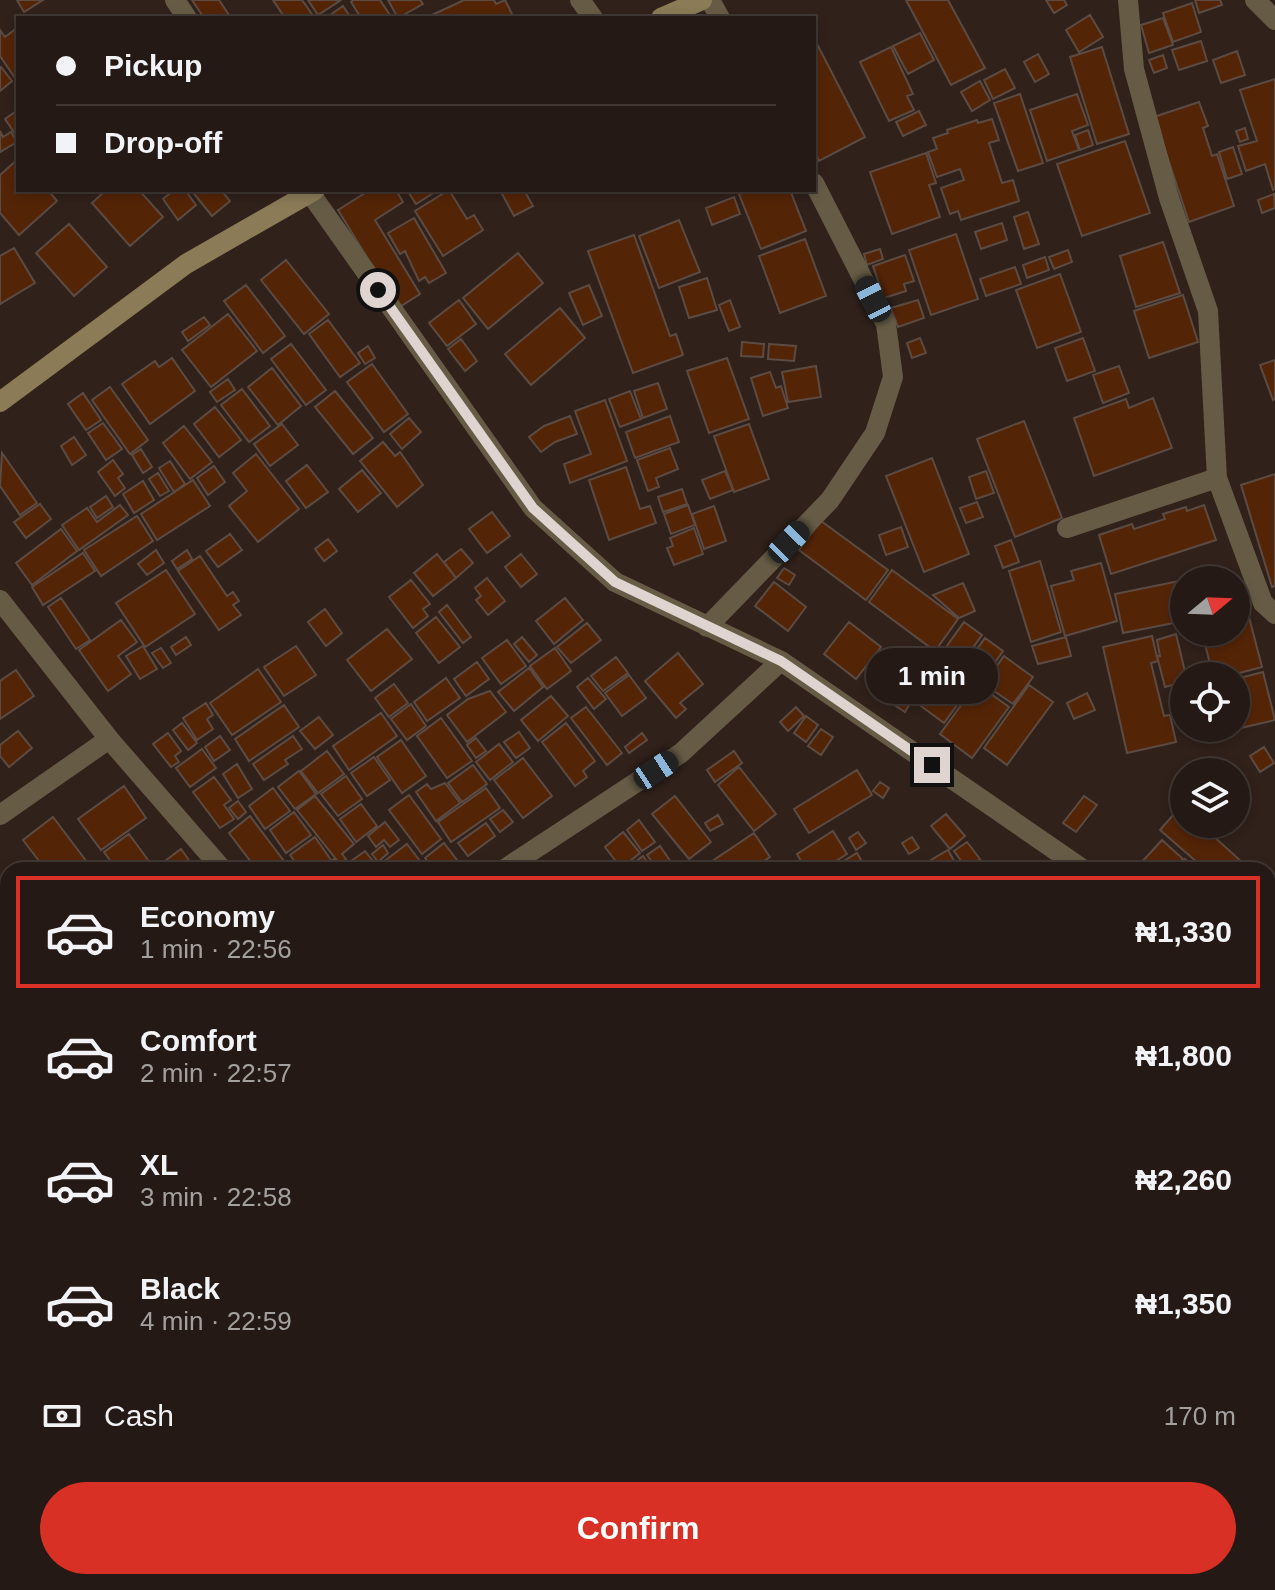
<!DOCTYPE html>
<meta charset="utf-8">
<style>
body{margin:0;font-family:Helvetica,sans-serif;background:#302622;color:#f1f3f6;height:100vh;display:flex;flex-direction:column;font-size:30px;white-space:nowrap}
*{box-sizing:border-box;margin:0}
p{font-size:26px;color:#a3a0a0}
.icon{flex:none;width:44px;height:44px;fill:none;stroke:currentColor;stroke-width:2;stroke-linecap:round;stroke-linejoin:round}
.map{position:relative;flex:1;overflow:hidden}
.drawer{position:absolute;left:0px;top:862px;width:1276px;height:728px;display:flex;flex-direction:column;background:#241914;border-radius:24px 24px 0 0;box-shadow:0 4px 12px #0003,0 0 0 2px #413834}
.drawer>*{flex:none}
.guide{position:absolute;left:16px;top:16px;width:800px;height:176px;border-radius:0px;box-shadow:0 4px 12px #0003,0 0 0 2px #413834;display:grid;align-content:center;height:176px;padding:0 40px;background:#241914}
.needle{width:52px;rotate:71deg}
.buttons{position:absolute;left:1170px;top:566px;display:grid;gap:16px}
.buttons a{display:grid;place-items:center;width:80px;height:80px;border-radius:50%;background:#241914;box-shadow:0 4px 12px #0003,0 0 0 2px #413834;font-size:40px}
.end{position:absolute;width:36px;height:36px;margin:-18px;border:10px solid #dfd4cf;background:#111;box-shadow:0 0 0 4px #111}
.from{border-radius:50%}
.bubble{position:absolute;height:56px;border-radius:28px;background:#241914;box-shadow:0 4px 12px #0003,0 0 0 2px #413834;font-size:26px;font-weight:700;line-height:56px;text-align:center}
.car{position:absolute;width:24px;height:48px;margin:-24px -12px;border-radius:10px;box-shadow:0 0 6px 2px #0007;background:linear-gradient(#222 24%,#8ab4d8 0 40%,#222 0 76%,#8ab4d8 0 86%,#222 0)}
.guide b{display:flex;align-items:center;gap:28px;height:76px;font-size:30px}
.guide b+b{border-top:2px solid #413834}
.guide i{width:20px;height:20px;background:#f1f3f6}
ul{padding:14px 0 0;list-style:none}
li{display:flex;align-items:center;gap:24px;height:112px;margin:0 16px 12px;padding:0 24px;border:4px solid transparent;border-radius:0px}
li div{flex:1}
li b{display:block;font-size:30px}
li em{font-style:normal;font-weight:700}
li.on{border-color:#d93025}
li>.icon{width:72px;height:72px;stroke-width:1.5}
.pay{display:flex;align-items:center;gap:20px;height:88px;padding:0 40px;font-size:30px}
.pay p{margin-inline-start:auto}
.action{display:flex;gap:16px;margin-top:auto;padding:16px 40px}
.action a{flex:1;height:92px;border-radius:48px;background:#d93025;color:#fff;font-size:32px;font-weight:700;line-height:92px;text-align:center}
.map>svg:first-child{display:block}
.building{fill:#542407;stroke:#5c4b42;stroke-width:2}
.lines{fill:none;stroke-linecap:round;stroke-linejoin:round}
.street{stroke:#665c46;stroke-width:20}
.secondary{stroke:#8b7b57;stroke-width:20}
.route{stroke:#dfd4cf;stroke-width:10}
</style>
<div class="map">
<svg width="1275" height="1590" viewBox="0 0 1275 1590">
<rect width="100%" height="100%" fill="#30211a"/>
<path class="building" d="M17,0H43L24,12Z
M192,0H219L231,18H204Z
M273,0H302L314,17L285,18Z
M308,0H341L318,15Z
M353,0H380L392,18H361L351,2Z
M388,0H420L423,4L398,18Z
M464,0H494L496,4L505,0L514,18H434L432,15Z
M906,0H948L985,68L951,85Z
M1046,0H1064L1067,5L1054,13Z
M1195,0H1220L1222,5L1199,13Z
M1192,3L1201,32L1173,42L1163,13Z
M343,6L351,18H326Z
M1090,15L1103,37L1079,52L1066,30Z
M1163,18L1173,45L1149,53L1141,25Z
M18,27V75L15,78L0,56V30L5,37Z
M920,33L934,60L908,74L893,46Z
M814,38L865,137L819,161L814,150Z
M1201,41L1207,61L1179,70L1172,50Z
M891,47L913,94L907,96L914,110L889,121L860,62Z
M1102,47L1129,134L1097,144L1070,57Z
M1237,51L1245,75L1221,83L1213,60Z
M1038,54L1049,74L1035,82L1024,62Z
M1163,55L1167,68L1154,73L1149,60Z
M1,67L12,81L0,91V68Z
M1005,69L1015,88L993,99L984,80Z
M1275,79V189L1273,190L1265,164L1246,171L1238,146L1257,141L1240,90Z
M980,81L990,100L972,111L961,92Z
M1020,94L1043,163L1018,171L994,103Z
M1077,94L1088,125L1072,131L1079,150L1047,161L1030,110Z
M1199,102L1208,126L1203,128L1212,156L1217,154L1234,206L1189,222L1154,117Z
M18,110V138L5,119Z
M919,111L926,125L903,136L896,122Z
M992,119L999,140L989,143L1002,183L1013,180L1019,201L961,220L958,211L950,214L941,188L964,180L960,169L937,177L928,152L937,149L933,138L948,133L947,130L977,120L978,123Z
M1245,128L1248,139L1240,142L1236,131Z
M1088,130L1093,145L1080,150L1075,135Z
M0,131L3,137L11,132L17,142L0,152Z
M1125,141L1150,213L1082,236L1057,164Z
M1233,147L1242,174L1227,179L1219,152Z
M926,153L936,183L929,185L940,217L892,234L870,172Z
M18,159V190H48L57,201L19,235L0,213V175Z
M106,190H139L163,217L130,246L92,203Z
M174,190H185L196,205L178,220L163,199Z
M191,190H221L230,201L212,216Z
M370,190H396L403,202L375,220L420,294L398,308L338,210Z
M407,190H438L416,204Z
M449,190L467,219L474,215L483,230L443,256L415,211Z
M500,190H524L533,206L514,216Z
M749,190H790L806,231L761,249L739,194Z
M1274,194L1275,208L1262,213L1258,200Z
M734,197L740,214L712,225L706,208Z
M1028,212L1039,244L1024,249L1014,217Z
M414,218L446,273L429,283L425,277L419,281L405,251L400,254L388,233Z
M679,220L700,272L659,288L639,236Z
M1002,223L1007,240L981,249L975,232Z
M69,224L107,267L74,296L36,253Z
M956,234L978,299L931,315L909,250Z
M634,235L670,336L676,334L683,355L633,373L588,251Z
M805,239L826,296L780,313L759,256Z
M1163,242L1180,293L1136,307L1120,256Z
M14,248L35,283L0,304V256Z
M880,249L883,259L867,265L864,254Z
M1068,250L1072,262L1054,269L1049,257Z
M518,253L543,283L488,329L463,298Z
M905,255L914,281L904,284L906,291L884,298L873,266Z
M1045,257L1049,270L1027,278L1023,265Z
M286,260L329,314L304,334L261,280Z
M1015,267L1021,284L986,296L980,279Z
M1060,274L1081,332L1037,348L1016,290Z
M707,278L717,310L689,318L679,287Z
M246,285L285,336L263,353L224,301Z
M589,285L602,316L583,325L569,293Z
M1183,295L1198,342L1149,358L1134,311Z
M459,300L476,324L447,346L429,323Z
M730,300L740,327L729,331L719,305Z
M918,300L924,318L898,327L891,308Z
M560,308L585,338L531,385L505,354Z
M228,314L257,351L211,387L182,350Z
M204,317L210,325L188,341L182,332Z
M328,320L360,363L340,377L309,334Z
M920,338L926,353L912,358L907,343Z
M1083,338L1095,371L1067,381L1055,348Z
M461,339L477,361L465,371L448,349Z
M742,342L764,344L763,357L741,356Z
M291,344L326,390L306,405L271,359Z
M769,344L796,346L794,361L768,359Z
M368,346L375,358L365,364L358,353Z
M172,358L195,391L150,424L122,384L155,361L159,367Z
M727,358L749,419L709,433L687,371Z
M1275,360V399L1273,400L1260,365Z
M372,364L408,414L384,432L347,382Z
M816,366L821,397L788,402L782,372Z
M1119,366L1129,393L1103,403L1093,375Z
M272,368L301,406L278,425L248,387Z
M770,372L776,388L781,386L788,408L763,416L751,378Z
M228,379L235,390L217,402L210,392Z
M658,383L667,409L643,418L634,391Z
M110,387L148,440L130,454L92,400Z
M242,389L270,426L249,442L221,405Z
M335,391L373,438L353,454L315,407Z
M630,391L641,419L620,427L609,399Z
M83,393L101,420L86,430L68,404Z
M1153,398L1172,448L1094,476L1074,418L1126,399L1129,408Z
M605,400L627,461L570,483L564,464L591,454L575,411Z
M215,407L241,440L219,457L194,424Z
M570,416L577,434L555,442L541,452L529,437L544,426Z
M670,416L679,442L635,458L626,432Z
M409,418L421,432L402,449L390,434Z
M1024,421L1062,518L1015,537L977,439Z
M103,423L122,449L106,460L88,433Z
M282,424L298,445L270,466L254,444Z
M749,424L769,479L734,492L714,436Z
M184,426L212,462L190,479L163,443Z
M74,437L86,455L72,465L61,446Z
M383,442L395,456L400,452L423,485L397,507L360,461Z
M670,448L678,469L656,478L659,487L648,491L637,460Z
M141,449L152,467L143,473L132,455Z
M2,453L37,503L20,515L0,486Z
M256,454L299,509L258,542L229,506L247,491L233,473Z
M932,458L969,554L924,572L886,476Z
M113,460L123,474L118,478L125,488L115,496L98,472Z
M170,461L185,484L174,492L159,468Z
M307,465L328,492L306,508L286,481Z
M214,466L225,482L208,495L197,478Z
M626,467L640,509L650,506L656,523L609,540L589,480Z
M362,470L381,493L358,512L339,489Z
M725,471L733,490L710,499L702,480Z
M986,471L994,493L976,499L969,477Z
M158,473L169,491L160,496L149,479Z
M1275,474V586L1272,587L1241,485Z
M193,480L210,506L157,540L141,514Z
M143,481L154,500L134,513L123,494Z
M682,489L687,504L663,512L658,497Z
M106,496L113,507L97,518L90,507Z
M977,502L983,517L966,523L960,508Z
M40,504L51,519L26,538L14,522Z
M120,505L128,515L79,550L62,525L87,508L97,522Z
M688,505L695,525L671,534L664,514Z
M1204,505L1216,540L1111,574L1099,535L1132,524L1134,529L1165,519L1163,514L1186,507L1187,511Z
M714,506L726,541L704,549L692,514Z
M492,512L510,536L487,553L469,529Z
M137,516L153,541L101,576L84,550Z
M821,521L888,570L866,600L799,550Z
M901,527L908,547L886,555L879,535Z
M694,528L703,554L674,565L667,548L673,546L670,538Z
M61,529L77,551L32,585L16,563Z
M230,534L242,550L218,567L206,551Z
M328,539L337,551L324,561L315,549Z
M1011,540L1019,562L1003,568L995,546Z
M461,549L473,563L456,578L444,562Z
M156,550L164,563L147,575L138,564Z
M187,550L192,559L177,569L172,561Z
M83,553L95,571L43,605L32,587Z
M437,554L456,578L433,596L414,573Z
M521,554L537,574L521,587L505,567Z
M200,556L227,596L233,592L239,601L233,605L241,615L219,630L178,571Z
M1040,561L1061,632L1031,642L1009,571Z
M1101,563L1117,621L1065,636L1051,586L1074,580L1071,571Z
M784,568L795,575L789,585L777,578Z
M166,570L195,614L145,647L116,603Z
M892,570L958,619L935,651L869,602Z
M1222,572L1223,580H1185Z
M487,578L505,601L488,615L476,600L481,596L475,588Z
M411,580L430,604L423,609L428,616L413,628L389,597Z
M1184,580V621L1123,633L1115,594Z
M774,582L806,607L788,631L755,606Z
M963,583L975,611L959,618L933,595Z
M61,598L90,640L76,649L48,607Z
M565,598L583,620L554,644L536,621Z
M447,605L471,637L463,643L439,612Z
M325,609L342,633L326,646L308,622Z
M1248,613L1262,667L1228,676H1213L1202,632H1236V616Z
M436,617L460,647L439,663L416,633Z
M121,620L137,642L118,656L131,674L108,691L79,650Z
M849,622L881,647L856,679L824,654Z
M964,622L982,635L962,663L944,650Z
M587,623L601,640L571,663L557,647Z
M387,629L412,659L371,691L347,660Z
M1176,634L1186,676H1184V682L1165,687L1157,656H1160L1157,640Z
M1152,636L1158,661L1151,663L1164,716L1170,715L1176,742L1127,753L1103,647Z
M186,637L191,645L176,655L171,647Z
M522,637L537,655L529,662L514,644Z
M1066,637L1071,656L1038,664L1032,646Z
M985,638L1003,651L989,671L985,668L977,679L963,669Z
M507,640L526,666L501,684L482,658Z
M143,646L157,669L140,679L126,656Z
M296,646L316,675L284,696L264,667Z
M161,648L171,663L163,668L152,653Z
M555,648L571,671L547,689L530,666Z
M678,653L703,684L680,703L686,709L676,718L645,681Z
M1004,656L1033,677L1013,704L984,684Z
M616,657L628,673L603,691L591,676Z
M891,658L914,674L898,695L876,680Z
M477,662L489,679L466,696L454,679Z
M925,662L939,672L923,696L909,686Z
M529,668L543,687L514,711L498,692Z
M258,669L281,702L232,735L210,703Z
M16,670L34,696L0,719V681Z
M1263,672L1275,720L1228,731L1227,728H1236V679Z
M945,674L968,690L944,723L921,706Z
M629,675L646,698L622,716L605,693Z
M446,678L460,698L427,721L414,702Z
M588,678L606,699L594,709L577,687Z
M394,684L408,703L389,717L375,698Z
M1029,685L1053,702L1007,765L984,748Z
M984,689L1009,707L972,758L940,734L965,700L972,705Z
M490,691L506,712L467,742L447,715L468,699Z
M1087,693L1095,710L1074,719L1067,703Z
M551,696L568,716L538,741L521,720Z
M898,697L909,705L905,712L893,704Z
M206,703L213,715L207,719L213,729L197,740L183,718Z
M411,704L426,726L407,740L391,719Z
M284,705L299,727L249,761L235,739Z
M586,707L622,753L607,765L571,718Z
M796,707L804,716L788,731L780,722Z
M381,713L397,736L349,770L333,746Z
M806,716L818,725L806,742L794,733Z
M319,717L333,735L315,749L300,731Z
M441,718L472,761L447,778L417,736Z
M182,723L197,743L188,750L173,730Z
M566,723L595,761L583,771L587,777L575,786L542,742Z
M821,729L833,737L821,755L808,746Z
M18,731L32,748L9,767L0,756V745Z
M519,732L530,748L516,758L504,742Z
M168,733L181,751L175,756L179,762L171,767L153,744Z
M642,733L647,740L629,753L625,747Z
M220,736L230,750L214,761L205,747Z
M293,736L302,749L285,760L288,764L264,780L253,764Z
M476,738L486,751L476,758L467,745Z
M401,740L426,776L402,793L377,757Z
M499,744L513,762L490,780L476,762Z
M1264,747L1274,763L1260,772L1250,756Z
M202,749L216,768L190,787L176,768Z
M327,751L344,774L318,793L301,771Z
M734,751L742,763L715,782L707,770Z
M374,757L390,780L367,796L351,773Z
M523,758L552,796L523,818L494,780Z
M237,764L252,789L238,798L223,774Z
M473,765L487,784L462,802L448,783Z
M739,767L776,814L754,831L718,785Z
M857,770L872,795L809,833L794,809Z
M299,771L316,794L295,809L278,787Z
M346,776L362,799L338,816L321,794Z
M214,777L231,800L224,805L234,819L220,828L193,792Z
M1236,780L1251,798L1236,811Z
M880,782L889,788L883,798L873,791Z
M445,783L460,803L436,821L416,792L427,784L431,789Z
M124,786L146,818L101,850L78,819Z
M273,788L290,811L265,829L249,806Z
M486,788L500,808L451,842L438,822Z
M409,795L441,839L422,854L389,810Z
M315,796L354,844L342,854L346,859L340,864L297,810Z
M675,796L711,842L689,859L652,814Z
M1084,796L1097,805L1076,832L1063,823Z
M238,801L246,812L238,819L229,808Z
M361,804L377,826L356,842L340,819Z
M1181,806L1184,809V824H1200L1243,863L1237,870H1206L1160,830Z
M503,810L513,822L500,832L490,819Z
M294,812L311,835L286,853L270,830Z
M946,814L965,836L950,849L931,826Z
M718,815L723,824L710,831L705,823Z
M250,816L284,861L273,870H257L229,833Z
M53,817L87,862L77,870H46L23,840Z
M639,820L655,842L642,851L627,830Z
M385,822L399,840L390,847L384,840L376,847L368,836Z
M486,823L495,836L468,856L458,843Z
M833,831L847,854L822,870H806L797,854Z
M623,832L640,853L621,868L605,847Z
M858,832L866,843L856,850L849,838Z
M754,833L770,857L751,870H708L705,866Z
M129,834L151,864L144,870H117L104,852Z
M315,837L331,860L317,870H301L290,855Z
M912,837L919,848L909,854L902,843Z
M1162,840L1183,859L1173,870H1147L1140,864Z
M967,842L980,859L967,869L954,851Z
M444,843L460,864L452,870H434L425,858Z
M407,844L420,861L408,870H387L382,863Z
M383,845L388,853L378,862L372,854Z
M660,846L675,868L672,870H658L647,855Z
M181,849L196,870H172L165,861Z
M948,850L959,870H921L919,867Z
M365,851L380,870H352L347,864Z
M857,853L867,870H829Z
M643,856L653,870H625Z
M334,859L342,870H320Z
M1185,859L1197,870H1175Z
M1268,890L1275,899V911L1268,917Z
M6,927L8,931V972L5,966L0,969V931Z
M0,988L4,993L8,991V1008L0,1015Z
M0,1030L8,1041V1052L0,1058Z
M6,1090L8,1129L6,1130L0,1121V1094Z
M0,1288L8,1301V1338L0,1343Z
M1275,1295V1339L1268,1344V1299Z
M4,1370L8,1376V1395L0,1401V1372Z
M1274,1374L1275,1375V1405L1268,1399V1380Z
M1269,1406L1275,1419V1439L1268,1443Z
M8,1432V1474L0,1463V1438Z
M0,1471L8,1482V1535L0,1524Z
M1275,1501V1541L1268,1545V1505Z
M0,1538L8,1547V1553L0,1560Z
M43,1582H72L77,1589L41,1590L38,1585Z
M94,1582H120L126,1590H84Z
M144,1582H189L194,1590H147L142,1583Z
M201,1582H248L254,1590H207Z
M378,1582H390L396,1590H366Z
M398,1582H423L427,1588L404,1590Z
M712,1582H735L721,1590H716Z
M747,1582H776L781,1590H752Z
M800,1582H826L830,1590H805Z
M828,1582H858L843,1590H832Z
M907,1582H938L940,1585L934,1590H912Z
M994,1582H1023L1012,1590H1000Z
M1057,1582H1097L1100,1590H1060Z"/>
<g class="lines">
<path class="street" d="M175,0L187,18
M580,0L593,18
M710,0L720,18
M1128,0L1134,69L1169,198L1208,311L1217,478L1263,603L1275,614
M1255,0L1275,20
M308,190L533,508L615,582L781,661L1084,870
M1067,528L1217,478
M0,600L109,739L223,870
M707,627L830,500L875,433L893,377L886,324L814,183
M0,815L109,739
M503,870L681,753L781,661
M1268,1028L1275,1034
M0,1232L8,1226
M1268,1242L1275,1238
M304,1582L309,1590
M1126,1582L1128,1590
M521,1590L538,1582
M1255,1590L1275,1581"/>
<path class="secondary" d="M661,18L702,0
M0,402L186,264L315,190"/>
</g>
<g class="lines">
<path class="route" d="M378,290L533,508L615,582L781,661L932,765"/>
</g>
</svg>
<div class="buttons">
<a><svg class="needle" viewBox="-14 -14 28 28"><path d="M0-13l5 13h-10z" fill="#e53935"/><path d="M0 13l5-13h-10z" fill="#a3a0a0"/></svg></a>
<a><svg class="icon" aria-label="locate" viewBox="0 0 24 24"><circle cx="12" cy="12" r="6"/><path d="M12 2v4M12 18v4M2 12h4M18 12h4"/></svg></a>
<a><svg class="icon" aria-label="layers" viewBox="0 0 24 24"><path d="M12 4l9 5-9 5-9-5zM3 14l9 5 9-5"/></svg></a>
</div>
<i class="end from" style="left:378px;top:290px"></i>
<i class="end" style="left:932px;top:765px"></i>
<div class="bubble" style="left:866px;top:648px;width:132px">1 min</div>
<i class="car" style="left:873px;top:299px;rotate:333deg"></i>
<i class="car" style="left:789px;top:542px;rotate:44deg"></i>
<i class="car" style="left:656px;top:770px;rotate:57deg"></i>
<div class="guide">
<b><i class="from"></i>Pickup</b>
<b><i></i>Drop-off</b>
</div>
<section class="drawer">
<ul>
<li class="on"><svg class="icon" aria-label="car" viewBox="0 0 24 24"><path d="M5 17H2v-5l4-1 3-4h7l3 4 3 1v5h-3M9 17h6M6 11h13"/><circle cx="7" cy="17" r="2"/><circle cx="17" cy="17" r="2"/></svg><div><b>Economy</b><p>1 min · 22:56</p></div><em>₦1,330</em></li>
<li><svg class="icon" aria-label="car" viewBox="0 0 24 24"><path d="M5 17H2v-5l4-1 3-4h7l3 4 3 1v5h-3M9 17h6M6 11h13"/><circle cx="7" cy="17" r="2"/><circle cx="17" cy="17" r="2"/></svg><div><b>Comfort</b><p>2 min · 22:57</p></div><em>₦1,800</em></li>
<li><svg class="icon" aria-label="car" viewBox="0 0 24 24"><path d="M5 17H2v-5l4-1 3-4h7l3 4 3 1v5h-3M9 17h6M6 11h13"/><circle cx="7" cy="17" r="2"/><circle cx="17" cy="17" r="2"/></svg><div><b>XL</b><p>3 min · 22:58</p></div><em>₦2,260</em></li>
<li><svg class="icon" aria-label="car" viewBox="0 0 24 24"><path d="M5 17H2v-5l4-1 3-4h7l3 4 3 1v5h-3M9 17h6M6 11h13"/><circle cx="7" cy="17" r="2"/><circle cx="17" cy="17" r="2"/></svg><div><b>Black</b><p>4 min · 22:59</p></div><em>₦1,350</em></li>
</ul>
<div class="pay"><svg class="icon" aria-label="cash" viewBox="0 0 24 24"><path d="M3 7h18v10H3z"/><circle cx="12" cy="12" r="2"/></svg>Cash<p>170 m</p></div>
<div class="action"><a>Confirm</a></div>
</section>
</div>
